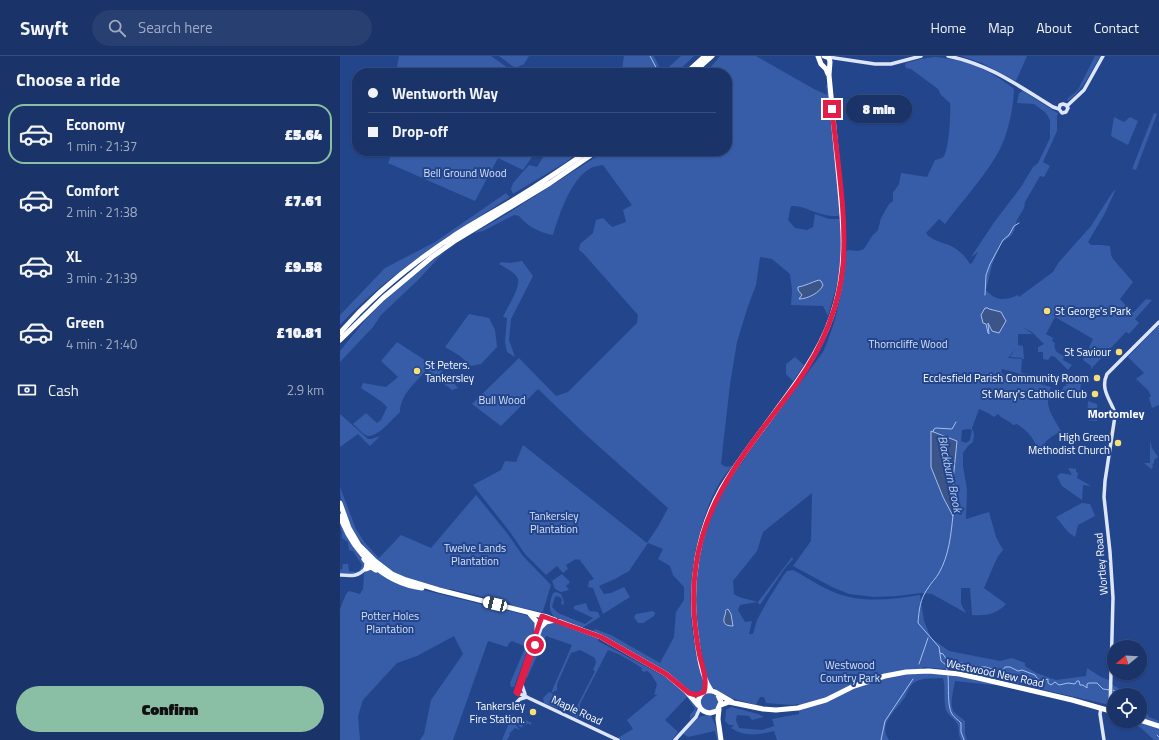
<!DOCTYPE html>
<meta charset="utf-8">
<style>
body{margin:0;font-family:"Titillium Web",sans-serif;background:#273f71;color:#f1f3f6;height:100vh;display:flex;flex-direction:column;font-size:15px;white-space:nowrap}
*{box-sizing:border-box;margin:0}
p{font-size:13px;color:#9faac0}
.icon{flex:none;width:22px;height:22px;fill:none;stroke:currentColor;stroke-width:2;stroke-linecap:round;stroke-linejoin:round}
.map{position:relative;flex:1;overflow:hidden}
.panel{display:flex;flex-direction:column;background:#1a3469;width:340px}
.panel>*{flex:none}
.guide{position:absolute;left:12px;top:12px;width:380px;height:88px;border-radius:16px;box-shadow:0 1px 3px #0004,0 0 0 1px #384f7d;display:grid;align-content:center;height:88px;padding:0 16px;background:#1a3469}
.needle{width:26px;rotate:252deg}
.tools{position:absolute;left:767px;top:584px;display:grid;gap:8px}
.tools a{display:grid;place-items:center;width:40px;height:40px;border-radius:50%;background:#1a3469;box-shadow:0 1px 3px #0004,0 0 0 1px #384f7d;font-size:20px}
.end{position:absolute;width:18px;height:18px;margin:-9px;border:5px solid #e11d48;background:#fff;box-shadow:0 0 0 2px #fff}
.from{border-radius:50%}
.bubble{position:absolute;height:28px;border-radius:14px;background:#1a3469;box-shadow:0 1px 3px #0004,0 0 0 1px #384f7d;font-size:13px;font-weight:800;line-height:28px;text-align:center}
.car{position:absolute;width:12px;height:24px;margin:-12px -6px;border-radius:5px;box-shadow:0 0 3px 1px #0007;background:linear-gradient(#fff 24%,#345 0 40%,#fff 0 76%,#345 0 86%,#fff 0)}
.guide b{display:flex;align-items:center;gap:14px;height:38px;font-size:15px}
.guide b+b{border-top:1px solid #384f7d}
.guide i{width:10px;height:10px;background:#f1f3f6}
ul{padding:0;list-style:none}
li{display:flex;align-items:center;gap:12px;height:60px;margin:0 8px 6px;padding:0 8px;border:2px solid transparent;border-radius:16px}
li div{flex:1}
li b{display:block;font-size:15px}
li em{font-style:normal;font-weight:800}
li.selected{border-color:#8abfa5}
li>.icon{width:36px;height:36px;stroke-width:1.5}
h2{padding:0 16px;font-size:18px;line-height:48px}
.pay{display:flex;align-items:center;gap:10px;height:44px;padding:0 16px;font-size:15px}
.pay p{margin-inline-start:auto}
.cta{display:flex;gap:8px;margin-top:auto;padding:8px 16px}
.cta a{flex:1;height:46px;border-radius:24px;background:#8abfa5;color:#111;font-size:16px;font-weight:800;line-height:46px;text-align:center}
header{display:flex;align-items:center;gap:24px;box-sizing:border-box;height:56px;padding:0 20px;background:#1a3469;border-bottom:1px solid #384f7d}
header strong{font-size:19px}
nav{display:flex;gap:22px;margin-inline-start:auto;font-size:14px}
.search{width:280px;height:36px;background:#273f71;display:flex;align-items:center;gap:10px;box-sizing:border-box;padding:0 14px;border-radius:22px;color:#9faac0;font-size:15px}
main{display:flex;flex:1;min-height:0}
.map>svg:first-child{display:block}
.green{fill:#375da9;fill-rule:evenodd}
.water{fill:#3c5589;stroke:#a5beec}
.lines{fill:none;stroke-linecap:round;stroke-linejoin:round}
.stream{stroke:#a5beec;stroke-width:1}
.secondary{stroke:#dce5f9;stroke-width:3.5}
.highway{stroke:#fff;stroke-width:5}
.route{stroke:#e11d48;stroke-width:5}
.poi-dot{fill:#f6df74;stroke:#23458c;stroke-width:1.5}
.labels{text-anchor:middle;stroke-width:4;stroke-linejoin:round;paint-order:stroke}
.park-label{font-size:11px;fill:#d6e1f8;stroke:#23458c}
.poi-label{font-size:11px;fill:#fff;stroke:#23458c;text-anchor:end}
.street-label{font-size:11px;fill:#fff;stroke:#23458c}
.neighbourhood-label{font-size:12px;font-weight:bold;fill:#fff;stroke:#23458c}
.water-label{font-size:12px;font-style:italic;fill:#bdcff2;stroke:#23458c}
</style>
<header>
<strong>Swyft</strong>
<div class="search"><svg class="icon" aria-label="search" viewBox="0 0 24 24"><circle cx="10" cy="10" r="6"/><path d="M15 15l6 6"/></svg>Search here</div>
<nav><a>Home</a><a>Map</a><a>About</a><a>Contact</a></nav>
</header>
<main>
<section class="panel">
<h2>Choose a ride</h2>
<ul>
<li class="selected"><svg class="icon" aria-label="car" viewBox="0 0 24 24"><path d="M5 17H2v-5l4-1 3-4h7l3 4 3 1v5h-3M9 17h6M6 11h13"/><circle cx="7" cy="17" r="2"/><circle cx="17" cy="17" r="2"/></svg><div><b>Economy</b><p>1 min · 21:37</p></div><em>£5.64</em></li>
<li><svg class="icon" aria-label="car" viewBox="0 0 24 24"><path d="M5 17H2v-5l4-1 3-4h7l3 4 3 1v5h-3M9 17h6M6 11h13"/><circle cx="7" cy="17" r="2"/><circle cx="17" cy="17" r="2"/></svg><div><b>Comfort</b><p>2 min · 21:38</p></div><em>£7.61</em></li>
<li><svg class="icon" aria-label="car" viewBox="0 0 24 24"><path d="M5 17H2v-5l4-1 3-4h7l3 4 3 1v5h-3M9 17h6M6 11h13"/><circle cx="7" cy="17" r="2"/><circle cx="17" cy="17" r="2"/></svg><div><b>XL</b><p>3 min · 21:39</p></div><em>£9.58</em></li>
<li><svg class="icon" aria-label="car" viewBox="0 0 24 24"><path d="M5 17H2v-5l4-1 3-4h7l3 4 3 1v5h-3M9 17h6M6 11h13"/><circle cx="7" cy="17" r="2"/><circle cx="17" cy="17" r="2"/></svg><div><b>Green</b><p>4 min · 21:40</p></div><em>£10.81</em></li>
</ul>
<div class="pay"><svg class="icon" aria-label="cash" viewBox="0 0 24 24"><path d="M3 7h18v10H3z"/><circle cx="12" cy="12" r="2"/></svg>Cash<p>2.9 km</p></div>
<div class="cta"><a>Confirm</a></div>
</section>
<div class="map">
<svg width="819" height="684" viewBox="0 0 819 684">
<rect width="100%" height="100%" fill="#23458c"/>
<path class="green" d="M59,0H151L175,17H75L57,11Z
M159,0H189L184,8L175,12Z
M284,0H314L322,17L341,0H354L336,17H256L282,13Z
M380,0H416L474,33L487,39L486,29H488L500,158L498,160C493,160 487,160 482,158C472,156 462,149 451,150L448,164L455,172L467,174L473,171L475,158L489,163H499L501,165L500,217L488,260L483,250L451,249L452,234L450,218L432,203L420,201L416,229L408,250L397,286L390,328L381,408L386,411L393,410C364,436 348,513 351,551C351,562 352,574 354,585C357,600 362,614 364,630L360,637H355L351,636L334,622L246,573L254,575L255,573L271,579L320,607L334,581L336,556L344,544V531L333,519L330,510L318,503L323,493L308,487L289,515L275,523L259,530L264,538L271,537L284,531L290,541L263,558L253,532L248,531L249,525L254,523L239,503L237,504L236,503L226,509L228,513L223,517L217,510L206,519L185,498L170,476L133,429L161,414L165,405L176,406L183,389L307,487L319,469L328,452L245,378L198,333L161,370L132,348L179,302L216,340L228,336L297,267L298,259L243,197L239,194L240,188L253,177L256,164L263,162L272,171L286,166L283,154L292,149L263,109C259,110 255,110 251,112C231,122 219,159 213,179C200,177 187,170 179,160L174,159L143,175L134,177L167,158L262,97L263,101L271,95H387V17H366Z
M621,0H687L676,25L642,7Z
M755,0H760C751,16 743,34 728,45L727,43L738,34Z
M594,1C626,3 648,13 673,32L674,34C673,53 669,73 661,91C648,117 623,144 605,168L599,163L586,177C591,185 603,186 611,190C619,194 625,200 630,208L632,207L638,196L631,201L655,165L681,131L693,111L698,107L710,82V64L706,57L694,48L677,47L679,37L683,35L719,58L717,59V75L703,106L710,110L704,121L700,120L685,146L684,152L677,164L674,175L671,180L661,187L652,209L646,234C656,245 664,245 678,239L679,241L713,216L719,206L751,170L772,137L776,133L764,159L748,186L751,189H761L770,190L771,199L773,203L793,226L780,243L792,256L793,257L806,243L812,244L795,263L799,267L789,278L786,276L751,313V310L743,304L753,283L715,261L706,278L713,282L712,285L715,287C713,295 718,297 724,300L723,304L732,309L728,314L715,301L711,300L708,304L703,303V296H698V291L704,288L692,276L682,271L693,278H678V289L683,290L684,303H682L681,300L682,302L670,301L676,292L668,302L682,303L681,317L692,319V321L662,313L661,316L667,322L683,323L711,331C703,351 712,358 721,375C714,380 704,383 702,394L697,393C694,381 687,375 677,368L673,369C669,364 662,363 658,358L654,361L648,357L639,353L632,372L634,378L633,386L628,390L623,397V410L627,433L626,463L649,456L656,481L663,494L657,502L644,532L666,548C657,558 646,560 632,559L630,532H621V548L626,557L592,538L581,537L557,540L534,541L509,538L492,531L453,510L471,485L472,437L423,476L417,495L393,525L394,538C401,543 409,543 418,546L452,501L453,503L445,512L420,549L417,546L400,549L398,554L405,566L412,565L409,578H413L417,564L428,544L443,520L447,515L453,514C470,523 489,537 509,541C532,546 556,543 580,539L584,565L591,582L609,595L660,605L672,602L685,607V610L696,617L716,624L746,620L747,612L761,621L769,624L773,629L790,639H774V650L618,614L583,611L582,616L626,622L659,629H652L615,625C614,633 608,651 615,657C618,660 622,662 625,665V678L627,684H621C618,679 619,674 618,669C616,663 608,660 606,654C603,643 606,633 603,622C594,623 583,621 575,626C568,630 568,638 563,644C554,656 538,669 549,684H437L434,675C419,679 404,681 391,672L394,669H389L385,665L386,654L391,651L418,658L424,661L412,664L409,660L397,659L396,664L399,672L422,674L434,670L432,663L459,658V648L452,649L426,647L424,641H420L416,649L387,641L369,629C351,561 349,503 380,438C387,425 398,413 406,401C431,365 457,331 483,296C497,266 504,230 505,197L508,194L518,195L524,193L532,180L538,174L541,162L549,148L553,145V137L559,128L561,117L587,121L595,104C598,103 602,103 604,100C609,92 611,58 610,47L601,39L598,33L571,13L566,12L565,9L566,7L581,3ZM645,252H648L649,253L661,256L652,275L648,266L649,277ZM629,373L632,374L630,384L626,387L621,385L622,374ZM617,385L613,424L615,449L613,459L603,441L591,411Z
M814,57L817,58L796,114L792,113Z
M774,61L784,66L790,61L798,65L788,89L771,80Z
M53,95H196L183,114L158,102L135,145L48,107Z
M207,95H240L226,106L173,138L171,133L173,127L189,109L197,111Z
M166,137L170,141C109,180 49,217 0,269V259L45,212L95,186Z
M104,196L77,225L41,259L33,271L0,306V295L25,264L52,237Z
M182,205L193,220L171,263L169,284L175,301L167,296L165,286L167,262L163,261C166,253 183,229 177,221C174,216 164,211 159,208L161,206L170,207Z
M129,258L149,262L155,274L157,291L141,308L131,310L120,300L105,291Z
M819,269V349L812,352L809,342L811,340L808,334L796,323L804,317L788,301Z
M57,286L91,308C81,323 60,336 60,356C53,362 38,381 28,380C23,379 17,371 13,368L26,357L37,367L41,364L47,351L42,346L21,332L23,327L46,331L58,321L41,305Z
M455,301L464,309L453,325L446,318V308Z
M93,309L106,318L118,332L112,334L99,324L87,318Z
M736,323L742,326L740,332L746,335L744,341L722,334L724,330H726L727,324L734,329Z
M748,345L757,348V365L747,364Z
M0,358L28,383H31L40,380L30,390L18,378L0,391Z
M810,384L812,392L818,401L814,404V407L812,409L813,411L811,413L804,407H810Z
M728,412L736,413V416L738,417L737,422L751,430L743,429L742,444L722,430L717,420L721,417L732,419Z
M0,431L16,473L25,487L39,502L61,479L91,492L136,439L167,477L183,500L211,529L203,555L202,556L173,550L170,547L110,533H107C87,529 67,525 49,515C43,511 38,505 33,500C15,481 0,458 0,431Z
M742,447L750,448L755,460L738,469L735,481L728,476L716,461Z
M0,468L16,494L24,504L25,508L23,513L14,518L0,517V513L2,514L3,508H7V507L8,508L9,515L16,516L20,514L22,509L13,495L9,494L8,486L2,482C3,476 0,473 0,468Z
M32,513L53,524L75,532L185,559C195,563 196,568 193,579L174,631H171L170,627L185,592L184,590L172,585L169,587L167,591L148,585L113,684H80L84,678L91,644L123,598L114,580L77,600L57,607L23,644L18,660L20,684H0V553L6,538L9,535L20,538L23,533L24,517L28,514Z
M222,518L230,526L226,530L229,534L221,536L215,533L212,525Z
M216,536L221,538L224,546L223,549L221,548L222,544L221,542L217,540L215,541L212,551L218,557L245,568L253,562L234,553V550L246,547L249,555L258,556L260,561L242,572C222,564 202,565 213,537Z
M313,555L315,557L314,560L303,567H298L294,561L296,558Z
M216,566L259,582L258,585L331,624L347,638L357,651L356,657L350,663V659L355,653L347,641L325,664L338,676L332,684H281L278,682L293,673L287,664L318,638L314,639L317,628L311,618L307,615L304,616L301,614L302,612C291,605 280,598 268,594L240,648C240,653 243,659 237,662L225,654L233,658L255,615L253,614L256,607L255,602L240,594L231,597L217,628V634L211,637L213,638L217,647L214,649L217,650L218,652L204,647L203,642L209,636L211,637L232,589L206,580L187,622L185,621L202,570Z
M360 646a9 9 0 1 1 18 0a9 9 0 1 1-18 0Z
M800,645L809,661L819,665V668L800,662Z
M173,658L185,666L183,663L192,667L190,669L188,667L186,669L185,667L182,671V672L171,664Z
M367,659L371,660L375,668L379,684H377L375,675L348,681L343,678L359,661Z
M783,665H797L819,672V684H814L800,671Z
M171,666L176,669L180,674L175,672L169,678L170,679L167,684H162L169,667Z"/>
<path class="water" d="M479,224L481,225L483,229C480,237 467,243 459,243L462,239L458,234V231C465,230 472,226 479,224Z
M645,252H648L649,253L661,256L666,265L659,277L652,275L648,267L649,278L648,277L646,268L643,267L641,259Z
M591,375L617,385L613,424L615,449L613,460L603,441L591,411Z
M388,553L391,558L393,570C385,570 382,567 385,559C387,553 383,556 388,553Z"/>
<g class="lines">
<path class="stream" d="M310,0L319,17
M645,239L646,219L650,208L663,184L669,179L674,170L679,167
M593,376L594,373L596,372L612,373L616,366
M600,597L603,598L607,604L640,611H646L655,614H663L665,611H670L678,615L682,614L695,619C698,625 702,625 708,623V627L711,629L715,626L719,629L728,627L735,628L737,625H739L740,629H743L747,632V628L749,627H757L763,633L770,634
M579,608L588,582
M607,614L606,609L601,605L599,591L578,567C579,554 580,543 588,532C591,527 596,522 599,517C609,499 611,479 613,459
M608,620C609,630 607,650 612,658C614,661 618,664 621,667V676L624,684
M773,634L781,639
M817,679L819,681
M541,684L545,665L573,623"/>
<path class="secondary" d="M608,0C651,9 677,29 713,51L719,53L722,57L726,56L728,52L726,49L723,48L720,49L719,53
M488,1L535,8H551L581,0
M727,50L744,34L763,0
M774 359a2 2 0 1 1 4 0a2 2 0 1 1-4 0Z
M775,357C770,343 760,333 767,318L819,266
M0,519C11,520 18,521 26,512
M182,629L185,638
M176,636L278,684
M176,636L202,560
M178,638L205,561
M175,648L180,643L187,641
M761,652L760,658L764,684
M770,654L773,542L770,496L764,441L765,425L775,360
M335,684L356,661L360,652"/>
<path class="highway" d="M478,0L481,8L486,13L488,18
M346,17L365,0
M353,17L372,0
M0,277C32,240 71,208 112,181C133,167 156,155 177,142C201,127 225,111 248,95
M0,284L43,242L92,201L116,184L210,127L257,95
M0,447L9,472L19,489L35,505L52,518L66,524L99,534L207,561L261,581L326,618L346,635L358,649
M0,460C13,496 43,527 82,532
M24,503L27,507L26,513L31,511L36,514
M190,558L197,566V574
M202,570L206,566L215,564
M371,634C361,621 358,593 356,577C349,529 357,476 381,433C398,404 420,377 440,349C464,317 486,285 496,246C507,205 503,166 499,124C496,89 492,54 489,19L490,6L489,2L484,0
M377,637L381,646L377,655L370,657C351,655 357,629 375,636L392,646
M381,649L389,646L423,653L436,654L458,652L486,644L514,630L545,620L566,616L589,615L619,618L638,622L732,644L774,656
M379,653L378,663L381,684
M800,664L819,670"/>
</g>
<g class="lines">
<path class="route" d="M195,589L178,638L176,636L202,560L261,581L326,618L349,637L356,639L364,636C368,623 361,608 359,596C357,587 356,577 355,568C352,538 354,507 363,478C380,421 422,375 457,327C481,293 499,252 503,209C507,159 497,103 492,53"/>
</g>
<g class="poi-dot">
<circle cx="707" cy="255" r="4"/>
<circle cx="779" cy="296" r="4"/>
<circle cx="77" cy="315" r="4"/>
<circle cx="757" cy="322" r="4"/>
<circle cx="755" cy="338" r="4"/>
<circle cx="778" cy="387" r="4"/>
<circle cx="193" cy="656" r="4"/>
</g>
<g class="labels">
<g class="park-label">
<text x="125" y="121">Bell Ground Wood</text>
<text x="568" y="292">Thorncliffe Wood</text>
<text x="162" y="348">Bull Wood</text>
<text x="214" y="464">Tankersley<tspan x="214" dy="13">Plantation</tspan></text>
<text x="135" y="496">Twelve Lands<tspan x="135" dy="13">Plantation</tspan></text>
<text x="50" y="564">Potter Holes<tspan x="50" dy="13">Plantation</tspan></text>
<text x="510" y="613">Westwood<tspan x="510" dy="13">Country Park</tspan></text>
</g>
<g class="poi-label">
<text x="715" y="259" text-anchor="start">St George's Park</text>
<text x="771" y="300">St Saviour</text>
<text x="85" y="313" text-anchor="start">St Peters.<tspan x="85" dy="13">Tankersley</tspan></text>
<text x="749" y="326">Ecclesfield Parish Community Room</text>
<text x="747" y="342">St Mary's Catholic Club</text>
<text x="770" y="385">High Green<tspan x="770" dy="13">Methodist Church</tspan></text>
<text x="185" y="654">Tankersley<tspan x="185" dy="13">Fire Station.</tspan></text>
</g>
<g class="street-label">
<text transform="translate(761 508) rotate(-95)" y="4">Wortley Road</text>
<text transform="translate(655 617) rotate(12)" y="4">Westwood New Road</text>
<text transform="translate(237 654) rotate(25)" y="4">Maple Road</text>
</g>
<g class="neighbourhood-label">
<text x="776" y="362">Mortomley</text>
</g>
<g class="water-label">
<text transform="translate(610 418) rotate(78)" y="4">Blackburn Brook</text>
</g>
</g>
</svg>
<div class="tools">
<a><svg class="needle" viewBox="-14 -14 28 28"><path d="M0-13l5 13h-10z" fill="#e53935"/><path d="M0 13l5-13h-10z" fill="#9faac0"/></svg></a>
<a><svg class="icon" aria-label="locate" viewBox="0 0 24 24"><circle cx="12" cy="12" r="6"/><path d="M12 2v4M12 18v4M2 12h4M18 12h4"/></svg></a>
</div>
<i class="end from" style="left:195px;top:589px"></i>
<i class="end" style="left:492px;top:53px"></i>
<div class="bubble" style="left:506px;top:39px;width:66px">8 min</div>
<i class="car" style="left:155px;top:548px;rotate:284deg"></i>
<div class="guide">
<b><i class="from"></i>Wentworth Way</b>
<b><i></i>Drop-off</b>
</div>
</div>
</main>
